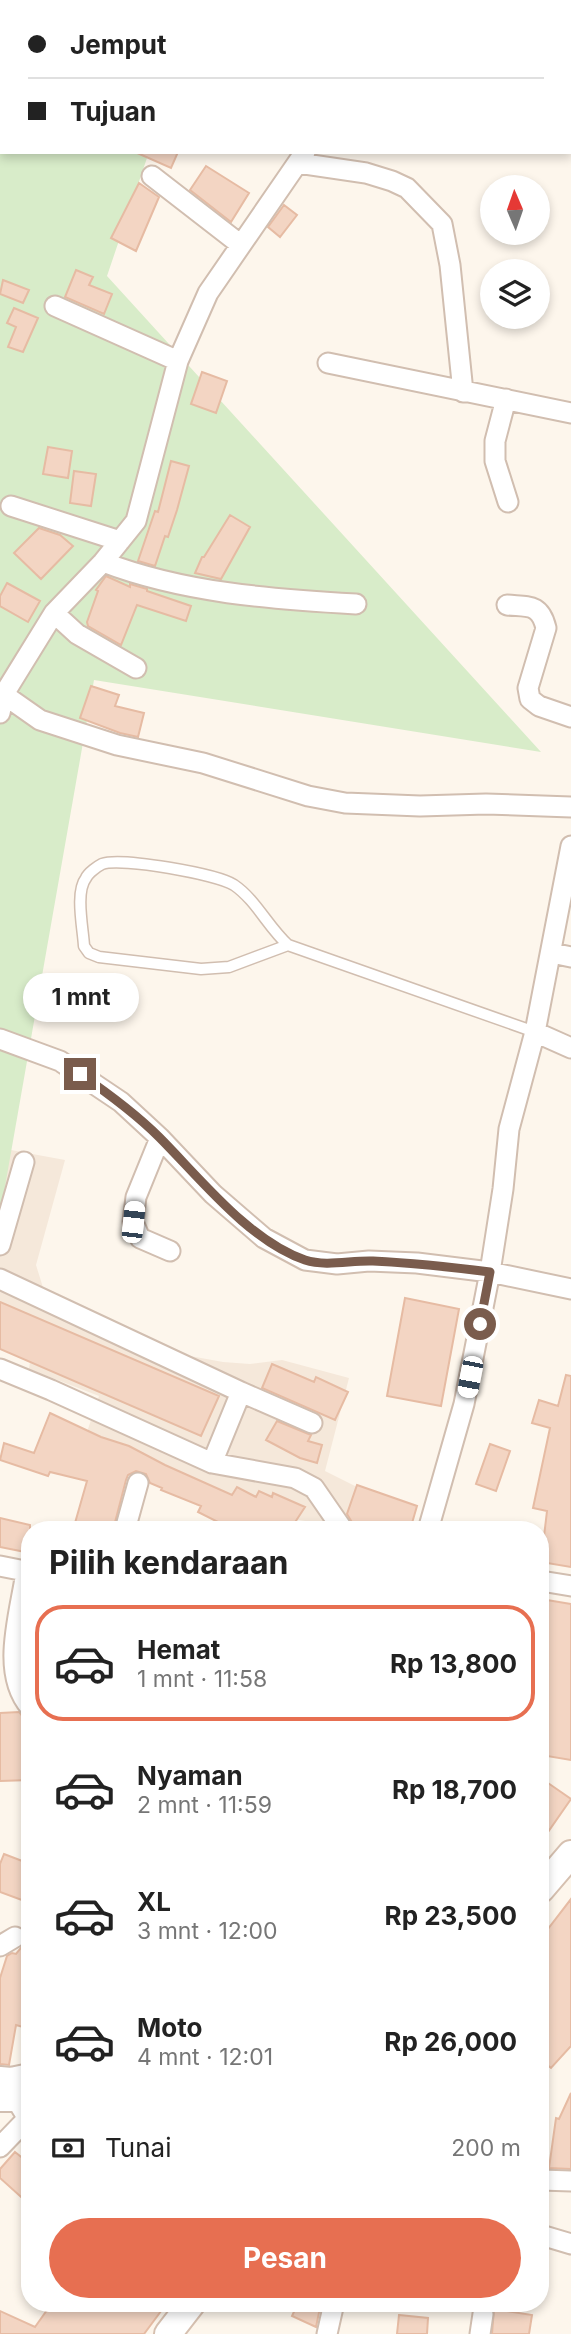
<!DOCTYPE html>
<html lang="id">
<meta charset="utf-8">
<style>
body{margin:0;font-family:Inter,sans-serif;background:#f2f2f2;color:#222;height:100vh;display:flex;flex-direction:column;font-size:26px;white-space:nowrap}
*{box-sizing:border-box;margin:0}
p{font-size:23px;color:#767676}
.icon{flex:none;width:38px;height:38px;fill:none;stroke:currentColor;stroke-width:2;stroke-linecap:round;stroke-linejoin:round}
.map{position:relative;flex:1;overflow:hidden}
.drawer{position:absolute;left:21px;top:1521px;width:528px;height:791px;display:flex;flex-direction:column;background:#fff;border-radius:28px;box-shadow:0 4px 10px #0003}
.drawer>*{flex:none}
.banner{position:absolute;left:0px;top:0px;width:572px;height:154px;box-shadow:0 4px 10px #0003;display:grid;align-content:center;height:154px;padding:0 28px;background:#fff}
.needle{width:46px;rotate:358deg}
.fabs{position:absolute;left:480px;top:175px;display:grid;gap:14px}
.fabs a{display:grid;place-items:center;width:70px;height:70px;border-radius:50%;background:#fff;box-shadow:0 4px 10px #0003;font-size:35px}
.end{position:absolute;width:32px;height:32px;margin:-16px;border:9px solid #7a5c4d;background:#fff;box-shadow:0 0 0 4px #fff}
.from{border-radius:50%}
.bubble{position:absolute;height:49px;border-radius:24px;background:#fff;box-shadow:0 4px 10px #0003;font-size:23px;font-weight:700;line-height:49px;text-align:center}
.car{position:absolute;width:21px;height:42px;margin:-21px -10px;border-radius:9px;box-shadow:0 0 5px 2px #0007;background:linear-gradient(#fff 24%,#345 0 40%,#fff 0 76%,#345 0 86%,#fff 0)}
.banner b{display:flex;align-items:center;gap:24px;height:66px;font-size:26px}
.banner b+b{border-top:2px solid #e0e0e0}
.banner i{width:18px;height:18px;background:#222}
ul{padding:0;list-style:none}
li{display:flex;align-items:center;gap:21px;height:116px;margin:0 14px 10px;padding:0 14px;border:4px solid transparent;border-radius:28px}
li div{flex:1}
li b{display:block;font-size:26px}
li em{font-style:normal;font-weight:700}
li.active{border-color:#e76f51}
li>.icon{width:63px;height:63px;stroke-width:1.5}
h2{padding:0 28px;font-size:32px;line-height:84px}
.pay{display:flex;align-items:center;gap:18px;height:77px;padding:0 28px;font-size:26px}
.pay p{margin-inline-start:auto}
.cta{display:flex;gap:14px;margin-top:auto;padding:14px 28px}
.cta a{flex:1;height:80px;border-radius:42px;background:#e76f51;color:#fff;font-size:28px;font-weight:700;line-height:80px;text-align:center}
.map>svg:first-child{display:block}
.residential{fill:#f5e8da}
.green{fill:#d8ecc9}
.building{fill:#f3d5c3;stroke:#e6bba3;stroke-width:2}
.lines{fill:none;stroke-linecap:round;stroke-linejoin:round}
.service-casing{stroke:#d1beb0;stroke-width:13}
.minor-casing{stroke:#d1beb0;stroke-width:23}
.tertiary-casing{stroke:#d1beb0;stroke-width:28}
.secondary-casing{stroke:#d6c0b0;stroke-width:30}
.service{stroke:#fff;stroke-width:10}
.minor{stroke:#fff;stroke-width:19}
.tertiary{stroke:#fff;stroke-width:24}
.secondary{stroke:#fff;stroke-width:26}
.route{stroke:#7a5c4d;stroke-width:9}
</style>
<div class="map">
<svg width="571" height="2334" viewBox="0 0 571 2334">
<rect width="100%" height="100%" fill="#fdf6ec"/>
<path class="residential" d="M0,1148L65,1160L36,1265L50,1310L146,1348L223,1362L250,1364L282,1360L349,1378L325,1471L361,1489L351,1527L362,1529H304L305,1521L259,1513L87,1432L99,1396L29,1369L32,1347L0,1340Z"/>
<path class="green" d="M0,0H201L2,2V152H149L107,276L541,752L94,680L0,1215Z"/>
<path class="building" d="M135,152H178L171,168Z
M206,166L249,193L231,222L190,190Z
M139,183L159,197L136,251L111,238Z
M284,205L297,215L280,237L268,227Z
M76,270L93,277L89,285L112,294L104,314L65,297Z
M3,280L29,290L23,303L0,294Z
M14,308L38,318L23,352L8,347L16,327L7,323Z
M202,372L227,381L216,413L191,404Z
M48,447L72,451L68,478L43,474Z
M171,461L189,466L177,510L168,537L165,536L155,566L138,561L155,511L158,512Z
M74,471L96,474L91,506L70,503Z
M230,515L250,527L221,579L195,573L202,557H204Z
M39,528L60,535L73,546L41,579L14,553Z
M106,576L130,587V584L147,589V591L191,606L186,621L137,605L121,645L88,626L87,622L98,591L96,590Z
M7,583L40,601L28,622L0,606V596Z
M91,686L119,695L115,706L144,713L138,737L120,733L80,718Z
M405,1298L459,1309L441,1406L387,1396Z
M0,1302L219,1396L201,1436L0,1349Z
M272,1364L314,1382L316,1377L348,1392L335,1420L262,1388Z
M566,1375L571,1376V1567L541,1562L547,1511L533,1508L550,1428L532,1423L539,1400L558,1406Z
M50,1413L101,1437L129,1446L165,1465L232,1495L237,1487L256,1497L259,1491L272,1497L273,1493L305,1507L290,1530H234L198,1512L201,1506L161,1490L162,1488L150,1483L146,1474L136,1471L128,1475L126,1480L113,1530H73L87,1481L50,1472L48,1476L0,1460L4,1443L34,1453Z
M277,1421L311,1435L308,1441L322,1445L317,1463L300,1458L266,1440Z
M490,1444L510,1451L496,1491L476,1484Z
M357,1485L417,1506L410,1530H371L353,1524L347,1514Z
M0,1518L30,1525V1553L0,1547Z
M541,1599L571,1604V1760L541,1755Z
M19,1712L23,1717L25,1757H30V1780L0,1781V1713Z
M548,1783L571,1799L541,1842V1793Z
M4,1854L30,1864V1903L0,1892V1864Z
M571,1899V2046L551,2068L541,2060V1938Z
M30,1932V2029L16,2025L9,2065L0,2064V1978L7,1956L12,1953L16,1954L25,1943Z
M571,2093V2169L549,2168L556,2118L559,2119Z
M15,2152L30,2164V2205L0,2178V2169Z
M52,2303H167L144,2334H0V2311L35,2327Z
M298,2303H321L316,2327L292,2316Z
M494,2309L532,2315L529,2334H492Z
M399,2315L428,2318L427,2334H397Z"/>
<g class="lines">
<g class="service-casing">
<path id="service" d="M288,945L229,967L201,969L99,957L89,953L84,946C83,928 75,892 86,878C88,873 98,866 102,864C121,857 217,874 234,885C256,900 268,927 288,945L535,1032"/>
</g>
<g class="minor-casing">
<path id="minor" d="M333,0L336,2
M415,2L416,0
M570,82H571
M298,163L366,173L392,181L407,188L442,224L450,265L463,392
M152,176L241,245
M55,306L178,361
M328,363L571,413
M506,399L495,441V461L508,502
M11,506L120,541
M103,562C184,593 271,599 356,604
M507,605C528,607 540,603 546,628L528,688L530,699L539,706L571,717
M54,613L77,634L136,668
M0,692L40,720L117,745L203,763L308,796L345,803L420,806L486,804L571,807
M0,713L4,694L54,613L103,562L136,521L178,361L208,293L305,152
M552,953L571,957
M535,1032L571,1048
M0,1039L60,1061L121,1102L160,1138L213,1194L264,1238L305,1260L337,1264L369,1261L417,1263L490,1272L571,1289
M160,1138L136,1197L133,1222L140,1238L170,1251
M0,1245L24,1162
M0,1279L241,1392L312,1423
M0,1369L51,1390L212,1463L295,1478L314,1488L343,1530
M212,1463L241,1392
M125,1530L138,1483
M428,1530L464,1404L490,1272L503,1189L509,1129L535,1032L571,846
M0,1566L30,1572
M26,1572C20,1614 0,1672 30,1707
M541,1581L571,1586
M0,1946L15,1937
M13,2088L16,2099L30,2122
M0,2147L27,2119
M541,2180L571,2181
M541,2235L571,2244
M327,2334L334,2303
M480,2334L483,2314"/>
</g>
<g class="tertiary-casing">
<path id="tertiary" d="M0,2079L11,2080L30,2076
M0,2099H16L30,2094"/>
</g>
<g class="secondary-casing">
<path id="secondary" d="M541,1889L571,1854
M168,2334L192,2303"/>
</g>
<use href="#service" class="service"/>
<use href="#minor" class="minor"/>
<use href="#tertiary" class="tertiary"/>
<use href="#secondary" class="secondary"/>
</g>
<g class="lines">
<path class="route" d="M80,1074C109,1094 135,1113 159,1137C200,1178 249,1241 305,1260C327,1267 351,1260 373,1261C413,1263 451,1267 490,1272L480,1324"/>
</g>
</svg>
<div class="fabs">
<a><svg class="needle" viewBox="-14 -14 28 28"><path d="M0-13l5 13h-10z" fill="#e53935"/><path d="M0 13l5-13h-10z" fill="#767676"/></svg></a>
<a><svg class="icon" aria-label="layers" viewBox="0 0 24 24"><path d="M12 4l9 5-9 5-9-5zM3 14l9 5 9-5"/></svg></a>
</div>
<i class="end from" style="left:480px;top:1324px"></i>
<i class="end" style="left:80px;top:1074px"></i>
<div class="bubble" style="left:23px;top:973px;width:116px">1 mnt</div>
<i class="car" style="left:133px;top:1222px;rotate:6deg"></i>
<i class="car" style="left:470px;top:1377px;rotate:191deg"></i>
<div class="banner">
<b><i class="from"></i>Jemput</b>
<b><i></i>Tujuan</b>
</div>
<section class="drawer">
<h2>Pilih kendaraan</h2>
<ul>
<li class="active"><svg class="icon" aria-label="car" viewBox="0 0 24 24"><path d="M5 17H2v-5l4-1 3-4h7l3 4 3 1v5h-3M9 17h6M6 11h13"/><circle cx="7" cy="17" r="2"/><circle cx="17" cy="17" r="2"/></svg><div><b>Hemat</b><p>1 mnt · 11:58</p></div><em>Rp 13,800</em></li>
<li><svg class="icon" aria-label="car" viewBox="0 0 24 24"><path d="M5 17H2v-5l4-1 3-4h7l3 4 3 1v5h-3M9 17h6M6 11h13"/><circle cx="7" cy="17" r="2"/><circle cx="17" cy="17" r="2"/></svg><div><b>Nyaman</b><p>2 mnt · 11:59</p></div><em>Rp 18,700</em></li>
<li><svg class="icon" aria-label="car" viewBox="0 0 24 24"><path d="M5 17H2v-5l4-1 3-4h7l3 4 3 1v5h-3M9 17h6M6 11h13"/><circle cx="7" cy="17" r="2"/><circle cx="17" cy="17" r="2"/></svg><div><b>XL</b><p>3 mnt · 12:00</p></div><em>Rp 23,500</em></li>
<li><svg class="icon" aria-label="car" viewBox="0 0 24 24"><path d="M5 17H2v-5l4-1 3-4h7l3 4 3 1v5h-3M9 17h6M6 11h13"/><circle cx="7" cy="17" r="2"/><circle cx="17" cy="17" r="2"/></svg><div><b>Moto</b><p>4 mnt · 12:01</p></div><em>Rp 26,000</em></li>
</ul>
<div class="pay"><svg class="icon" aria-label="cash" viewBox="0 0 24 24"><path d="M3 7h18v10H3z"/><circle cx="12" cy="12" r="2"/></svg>Tunai<p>200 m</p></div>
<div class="cta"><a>Pesan</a></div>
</section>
</div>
